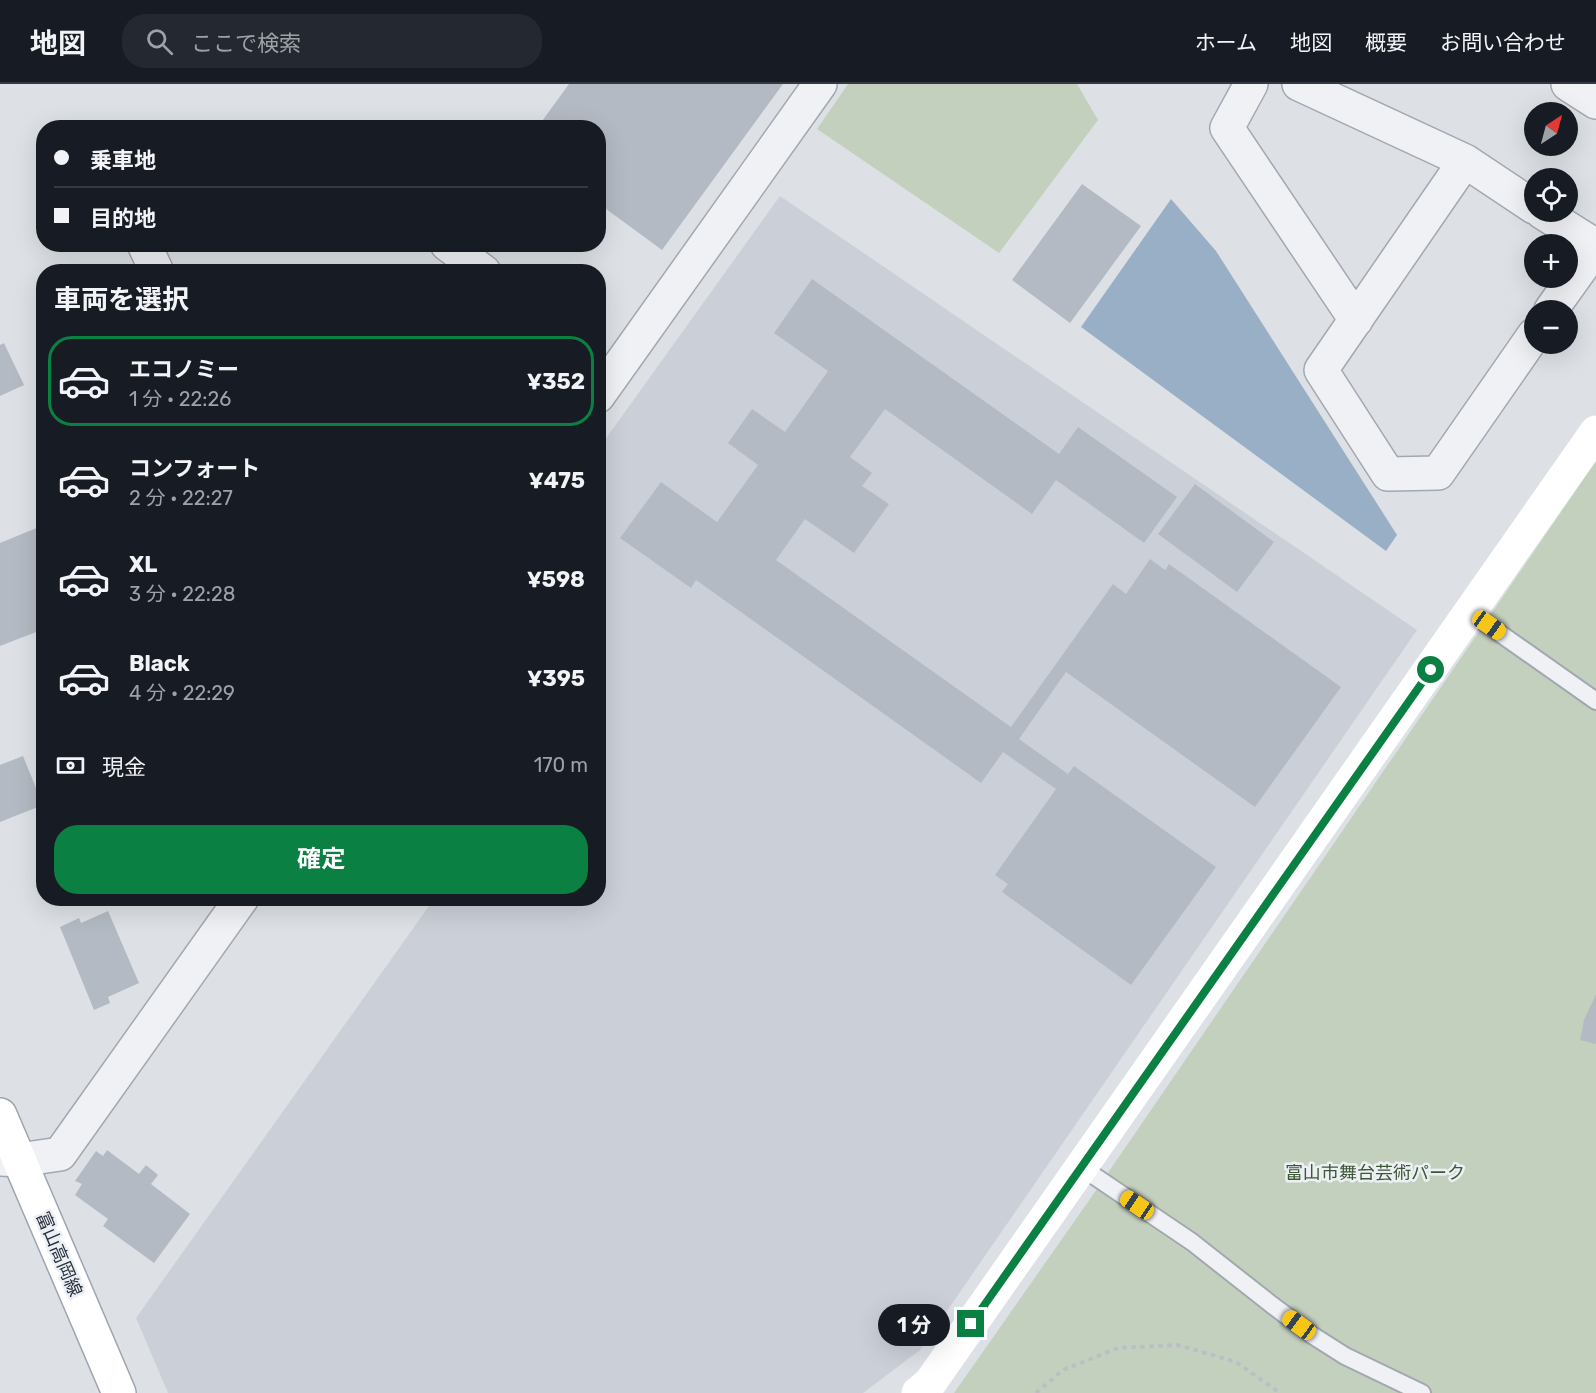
<!DOCTYPE html>
<html lang="ja">
<meta charset="utf-8">
<style>
body{margin:0;font-family:Rubik,"Noto Sans JP",sans-serif;background:#242831;color:#f1f3f6;height:100vh;display:flex;flex-direction:column;font-size:22px;white-space:nowrap}
*{box-sizing:border-box;margin:0}
p{font-size:20px;color:#9ea1a6}
.icon{flex:none;width:33px;height:33px;fill:none;stroke:currentColor;stroke-width:2;stroke-linecap:round;stroke-linejoin:round}
.map{position:relative;flex:1;overflow:hidden}
.details{position:absolute;left:36px;top:180px;width:570px;height:642px;display:flex;flex-direction:column;background:#171b24;border-radius:24px;box-shadow:0 6px 24px #0002}
.details>*{flex:none}
.hud{position:absolute;left:36px;top:36px;width:570px;height:132px;border-radius:24px;box-shadow:0 6px 24px #0002;display:grid;align-content:center;height:132px;padding:0 18px;background:#171b24}
.needle{width:39px;rotate:36deg}
.buttons{position:absolute;left:1524px;top:18px;display:grid;gap:12px}
.buttons a{display:grid;place-items:center;width:54px;height:54px;border-radius:50%;background:#171b24;box-shadow:0 6px 24px #0002;font-size:30px}
.end{position:absolute;width:27px;height:27px;margin:-14px;border:8px solid #0b8043;background:#fff;box-shadow:0 0 0 3px #fff}
.from{border-radius:50%}
.bubble{position:absolute;height:42px;border-radius:21px;background:#171b24;box-shadow:0 6px 24px #0002;font-size:20px;font-weight:700;line-height:42px;text-align:center}
.car{position:absolute;width:18px;height:36px;margin:-18px -9px;border-radius:8px;box-shadow:0 0 4px 2px #0007;background:linear-gradient(#f5c518 24%,#345 0 40%,#f5c518 0 76%,#345 0 86%,#f5c518 0)}
.hud b{display:flex;align-items:center;gap:21px;height:57px;font-size:22px}
.hud b+b{border-top:2px solid #363941}
.hud i{width:15px;height:15px;background:#f1f3f6}
ul{padding:0;list-style:none}
li{display:flex;align-items:center;gap:18px;height:90px;margin:0 12px 9px;padding:0 6px;border:3px solid transparent;border-radius:24px}
li div{flex:1}
li b{display:block;font-size:22px}
li em{font-style:normal;font-weight:700}
li.active{border-color:#0b8043}
li>.icon{width:54px;height:54px;stroke-width:1.5}
h2{padding:0 18px;font-size:27px;line-height:72px}
.pay{display:flex;align-items:center;gap:15px;height:66px;padding:0 18px;font-size:22px}
.pay p{margin-inline-start:auto}
.button{display:flex;gap:12px;margin-top:auto;padding:12px 18px}
.button a{flex:1;height:69px;border-radius:24px;background:#0b8043;color:#fff;font-size:24px;font-weight:700;line-height:69px;text-align:center}
header{display:flex;align-items:center;gap:36px;box-sizing:border-box;height:84px;padding:0 30px;background:#171b24;border-bottom:2px solid #363941}
header strong{font-size:28px}
nav{display:flex;gap:33px;margin-inline-start:auto;font-size:21px}
.search{width:420px;height:54px;background:#242831;display:flex;align-items:center;gap:15px;box-sizing:border-box;padding:0 21px;border-radius:24px;color:#9ea1a6;font-size:22px}
.map>svg:first-child{display:block}
.built{fill:#cbd0d8}
.green{fill:#c3d0be}
.water{fill:#99afc5}
.building{fill:#b4bac3}
.lines{fill:none;stroke-linecap:round;stroke-linejoin:round}
.lane-casing{stroke:#a3a8b0;stroke-width:20}
.street-casing{stroke:#a3a8b0;stroke-width:36}
.primary-casing{stroke:#9da5b1;stroke-width:36}
.path{stroke:#bbbfc5;stroke-width:4;stroke-dasharray:4.5 4.5;stroke-linecap:butt}
.lane{stroke:#eff1f5;stroke-width:16}
.street{stroke:#eff1f5;stroke-width:33}
.secondary{stroke:#fff;stroke-width:33}
.primary{stroke:#fff;stroke-width:33}
.route{stroke:#0b8043;stroke-width:8}
.labels{text-anchor:middle;stroke-width:5;stroke-linejoin:round;paint-order:stroke}
.park-label{font-size:18px;fill:#3c5735;stroke:#ecf0f4}
.street-label{font-size:18px;fill:#272f3c;stroke:#ecf0f4}
</style>
<header>
<strong>地図</strong>
<div class="search"><svg class="icon" aria-label="search" viewBox="0 0 24 24"><circle cx="10" cy="10" r="6"/><path d="M15 15l6 6"/></svg>ここで検索</div>
<nav><a>ホーム</a><a>地図</a><a>概要</a><a>お問い合わせ</a></nav>
</header>
<div class="map">
<svg width="1596" height="1309" viewBox="0 0 1596 1309">
<rect width="100%" height="100%" fill="#dde1e6"/>
<path class="built" d="M780,112L1417,546L920,1266L863,1309H168L136,1234L434,815L598,814L599,364Z"/>
<path class="green" d="M848,0H1077L1098,36L999,169L817,45Z
M1596,377V1309H954L1090,1115Z"/>
<path class="water" d="M1171,115L1216,167L1397,451L1386,467L1081,243Z"/>
<path class="building" d="M569,0H783L662,166L598,119V44H537Z
M1082,100L1141,142L1070,239L1012,196Z
M812,195L1059,370L1078,343L1177,413L1144,459L1056,396L1032,430L885,325L850,373L872,389L862,402L889,420L854,469L805,435L776,476L1011,643L1113,500L1126,510L1150,475L1165,486L1169,480L1341,603L1255,723L1066,588L1019,655L1068,690L1074,682L1216,783L1131,901L1002,808L1008,800L995,791L1056,705L1003,668L981,699L696,496L691,504L620,454L661,398L717,438L758,381L728,359L752,325L785,348L828,287L774,249Z
M4,259L24,301L0,312V261Z
M1195,400L1274,458L1237,508L1158,450Z
M44,441V545L0,562V459Z
M23,672L43,721L0,738V681Z
M108,827L139,899L108,913L110,919L94,926L60,843L79,834L81,839Z
M1596,910V960L1580,956L1584,936Z
M107,1066L139,1090L146,1081L158,1091L151,1100L190,1130L154,1179L103,1142L108,1135L75,1111L82,1100L75,1097L96,1067L103,1072Z"/>
<g class="lines">
<g class="lane-casing">
<path id="lane" d="M1471,529L1596,617
M1081,1083L1192,1158L1272,1221L1312,1251L1345,1272L1422,1309"/>
</g>
<g class="street-casing">
<path id="street" d="M1251,0L1227,44L1356,236
M1299,0L1465,77L1534,123
M1568,0L1596,18
M1465,77L1321,286L1388,390L1438,389L1534,251
M1542,128L1596,162
M144,160L157,188
M447,160L484,188
M1551,226L1596,163
M598,312L820,0
M0,1075L19,1076L60,1070L242,814"/>
</g>
<g class="primary-casing">
<path id="primary" d="M0,1031L119,1309"/>
</g>
<path class="path" d="M1036,1309L1063,1286L1118,1264L1178,1261L1236,1278L1280,1309"/>
<use href="#lane" class="lane"/>
<use href="#street" class="street"/>
<path class="secondary" d="M918,1309L930,1299L1596,348"/>
<use href="#primary" class="primary"/>
</g>
<g class="lines">
<path class="route" d="M971,1240L1431,586"/>
</g>
<g class="labels">
<g class="park-label">
<text x="1375" y="1095">富山市舞台芸術パーク</text>
</g>
<g class="street-label">
<text transform="translate(59 1170) rotate(67)" y="6">富山高岡線</text>
</g>
</g>
</svg>
<div class="buttons">
<a><svg class="needle" viewBox="-14 -14 28 28"><path d="M0-13l5 13h-10z" fill="#e53935"/><path d="M0 13l5-13h-10z" fill="#9ea1a6"/></svg></a>
<a><svg class="icon" aria-label="locate" viewBox="0 0 24 24"><circle cx="12" cy="12" r="6"/><path d="M12 2v4M12 18v4M2 12h4M18 12h4"/></svg></a>
<a>+</a>
<a>−</a>
</div>
<i class="end from" style="left:1431px;top:586px"></i>
<i class="end" style="left:971px;top:1240px"></i>
<div class="bubble" style="left:878px;top:1220px;width:72px">1 分</div>
<i class="car" style="left:1489px;top:541px;rotate:125deg"></i>
<i class="car" style="left:1137px;top:1121px;rotate:304deg"></i>
<i class="car" style="left:1299px;top:1241px;rotate:306deg"></i>
<div class="hud">
<b><i class="from"></i>乗車地</b>
<b><i></i>目的地</b>
</div>
<section class="details">
<h2>車両を選択</h2>
<ul>
<li class="active"><svg class="icon" aria-label="car" viewBox="0 0 24 24"><path d="M5 17H2v-5l4-1 3-4h7l3 4 3 1v5h-3M9 17h6M6 11h13"/><circle cx="7" cy="17" r="2"/><circle cx="17" cy="17" r="2"/></svg><div><b>エコノミー</b><p>1 分 · 22:26</p></div><em>¥352</em></li>
<li><svg class="icon" aria-label="car" viewBox="0 0 24 24"><path d="M5 17H2v-5l4-1 3-4h7l3 4 3 1v5h-3M9 17h6M6 11h13"/><circle cx="7" cy="17" r="2"/><circle cx="17" cy="17" r="2"/></svg><div><b>コンフォート</b><p>2 分 · 22:27</p></div><em>¥475</em></li>
<li><svg class="icon" aria-label="car" viewBox="0 0 24 24"><path d="M5 17H2v-5l4-1 3-4h7l3 4 3 1v5h-3M9 17h6M6 11h13"/><circle cx="7" cy="17" r="2"/><circle cx="17" cy="17" r="2"/></svg><div><b>XL</b><p>3 分 · 22:28</p></div><em>¥598</em></li>
<li><svg class="icon" aria-label="car" viewBox="0 0 24 24"><path d="M5 17H2v-5l4-1 3-4h7l3 4 3 1v5h-3M9 17h6M6 11h13"/><circle cx="7" cy="17" r="2"/><circle cx="17" cy="17" r="2"/></svg><div><b>Black</b><p>4 分 · 22:29</p></div><em>¥395</em></li>
</ul>
<div class="pay"><svg class="icon" aria-label="cash" viewBox="0 0 24 24"><path d="M3 7h18v10H3z"/><circle cx="12" cy="12" r="2"/></svg>現金<p>170 m</p></div>
<div class="button"><a>確定</a></div>
</section>
</div>
